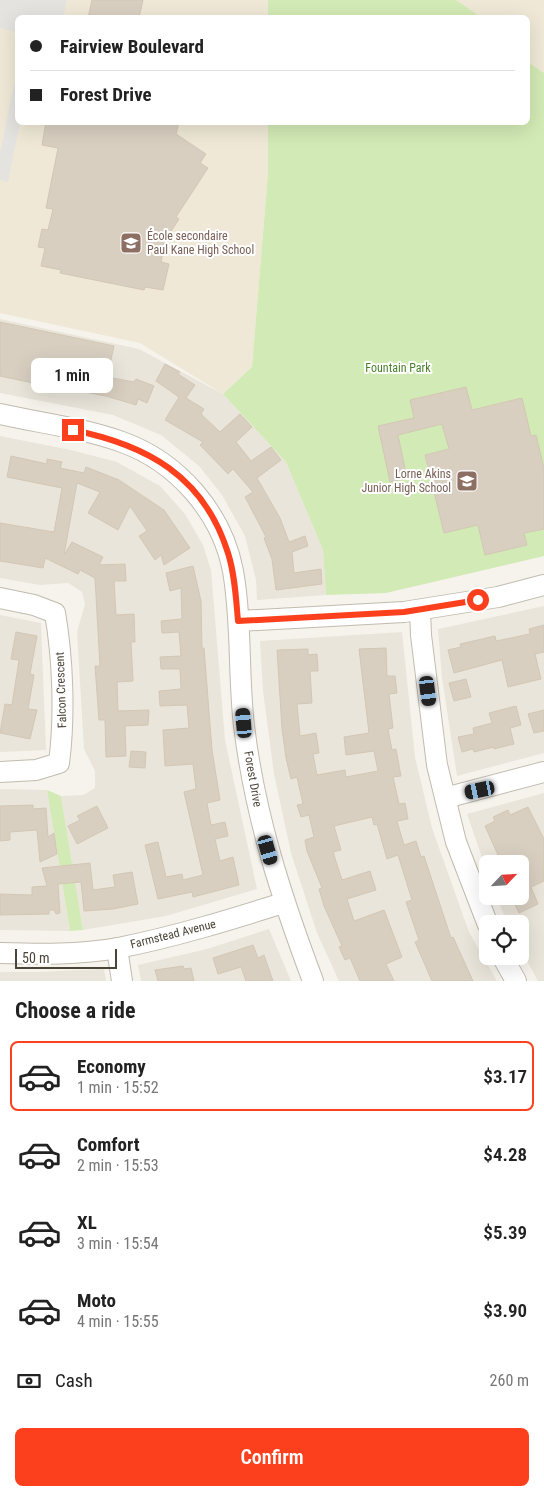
<!DOCTYPE html>
<meta charset="utf-8">
<style>
body{margin:0;font-family:"Roboto Condensed",sans-serif;background:#f2f2f2;color:#222;height:100vh;display:flex;flex-direction:column;font-size:19px;white-space:nowrap}
*{box-sizing:border-box;margin:0}
p{font-size:16px;color:#767676}
.icon{flex:none;width:28px;height:28px;fill:none;stroke:currentColor;stroke-width:2;stroke-linecap:round;stroke-linejoin:round}
.map{position:relative;height:981px;overflow:hidden}
.sheet{display:flex;flex-direction:column;background:#fff;flex:1}
.sheet>*{flex:none}
.top-card{position:absolute;left:15px;top:15px;width:515px;height:110px;border-radius:8px;box-shadow:0 5px 20px #0002;display:grid;align-content:center;height:110px;padding:0 15px;background:#fff}
.needle{width:32px;rotate:65deg}
.tools{position:absolute;left:479px;top:855px;display:grid;gap:10px}
.tools a{display:grid;place-items:center;width:50px;height:50px;border-radius:8px;background:#fff;box-shadow:0 5px 20px #0002;font-size:25px}
.scale{position:absolute;left:15px;bottom:12px;width:102px;box-sizing:border-box;padding-left:5px;border:2px solid #4b4439;border-top:0;font-size:14px;line-height:18px;white-space:nowrap;color:#4b4439;-webkit-text-stroke:4px #fff;paint-order:stroke}
.end{position:absolute;width:22px;height:22px;margin:-11px;border:6px solid #fc3f1d;background:#fff;box-shadow:0 0 0 2px #fff}
.from{border-radius:50%}
.bubble{position:absolute;height:35px;border-radius:8px;background:#fff;box-shadow:0 5px 20px #0002;font-size:16px;font-weight:600;line-height:35px;text-align:center}
.car{position:absolute;width:15px;height:30px;margin:-15px -8px;border-radius:6px;box-shadow:0 0 4px 1px #0007;background:linear-gradient(#222 24%,#8ab4d8 0 40%,#222 0 76%,#8ab4d8 0 86%,#222 0)}
.top-card b{display:flex;align-items:center;gap:18px;height:48px;font-size:19px}
.top-card b+b{border-top:1px solid #e0e0e0}
.top-card i{width:12px;height:12px;background:#222}
ul{padding:0;list-style:none}
li{display:flex;align-items:center;gap:15px;height:70px;margin:0 10px 8px;padding:0 5px;border:2px solid transparent;border-radius:8px}
li div{flex:1}
li b{display:block;font-size:19px}
li em{font-style:normal;font-weight:600}
li.selected{border-color:#fc3f1d}
li>.icon{width:45px;height:45px;stroke-width:1.5}
h2{padding:0 15px;font-size:22px;line-height:60px}
.pay{display:flex;align-items:center;gap:12px;height:55px;padding:0 15px;font-size:19px}
.pay p{margin-inline-start:auto}
.button{display:flex;gap:10px;margin-top:auto;padding:10px 15px}
.button a{flex:1;height:58px;border-radius:8px;background:#fc3f1d;color:#fff;font-size:20px;font-weight:600;line-height:58px;text-align:center}
.map>svg:first-child{display:block}
.residential{fill:#eae5da}
.education{fill:#efe8d6}
.green{fill:#d2eab5}
.parking{fill:#e5e3e0}
.building{fill:#d8cfc1;stroke:#d3c7b4}
.lines{fill:none;stroke-linecap:round;stroke-linejoin:round}
.minor-casing{stroke:#c2bbae;stroke-width:22}
.minor{stroke:#fff;stroke-width:20}
.route{stroke:#fc3f1d;stroke-width:6}
.labels{text-anchor:middle;stroke-width:4;stroke-linejoin:round;paint-order:stroke}
.education-label{font-size:12px;fill:#785e54;stroke:#fff;text-anchor:start}
.park-label{font-size:12px;fill:#4a7f2a;stroke:#fff}
.street-label{font-size:12px;fill:#4b4439;stroke:#fff}
</style>
<div class="map">
<svg width="544" height="981" viewBox="0 0 544 981">
<rect width="100%" height="100%" fill="#f6f3ec"/>
<path class="residential" d="M0,319L139,349L223,394L286,462L323,550L326,595L257,600L256,580L245,536L222,495L199,466L161,435L113,415L0,393Z
M0,436L71,450L117,462L160,486L185,514L203,545L211,570L225,740L257,889L166,916L83,930L61,796L83,795L95,788V771L84,749L77,632L85,604L82,592L68,583L40,585L0,578Z
M544,606V753L457,776L442,678L438,629Z
M0,615L41,623L46,750L0,752Z
M402,632L415,757L432,828L469,932L497,981H339L317,933L291,853L274,774L263,691L260,641Z
M0,789L47,790L70,931L0,930Z
M544,793V981H538L520,948V924H508L496,896H520V864H488L487,872L467,814Z
M269,929L291,981H141L138,965L207,949Z
M104,969L106,981H0V972H39Z"/>
<path class="education" d="M0,0H268V17L18,18V122L268,123V173L252,367L223,394L140,343L0,313Z
M456,0H544V73L528,62V18L481,17Z"/>
<path class="green" d="M268,0H456L481,17H268Z
M528,62L544,73V556L386,593L326,595L323,550L286,462L223,394L252,367L268,173V123L528,122Z
M47,790L61,796L83,930L70,931Z"/>
<path class="parking" d="M0,0H67L63,17L18,18L17,32L0,28Z
M14,84L17,85L18,122L20,123L8,182L0,180V153Z"/>
<path class="building" d="M92,0H143L139,18H88Z
M46,122H179L176,134L206,154L200,163L208,168L176,217L179,219L166,239L161,262L169,264L163,290L145,287L144,290L60,273L61,270L41,266L45,248L38,247L42,229L48,230L53,209L46,208L58,148L42,145Z
M0,322L114,346L107,377L134,382L136,379L154,386L147,403L138,399L136,405L106,396L69,389V387L42,381V385L0,376Z
M165,364L180,372L178,374L195,385L186,398L204,409L201,414L220,432L240,414L252,427L236,442L251,461L271,447L281,460L257,478L280,518L289,542L305,536L308,546L292,552L294,573L321,569L322,584L276,590L272,559L264,538L266,537L245,497L253,492L233,469L228,474L200,445L203,442L165,420L179,397L156,381Z
M466,387L472,410L522,398L531,436L536,435L544,468V529L524,533L527,545L485,555L478,525L444,533L425,455L449,449L442,424L398,435L407,478L390,482L378,426L414,418L410,400Z
M11,456L47,464V459L62,462L60,468L84,473L86,467L119,480L164,510L190,548L164,565L161,555L155,560L139,536L147,531L130,506L118,530L88,513L100,492L77,483L64,555L72,542L103,557L99,565L125,564L126,581H114L116,615L134,614L135,642H131L133,681L117,682L118,711L149,710L148,725L125,726L126,756L106,757L105,720H99L95,666H100L95,578L80,570L78,574L45,558L43,568L0,561V523L54,532L62,488L7,477Z
M193,566L201,601L202,648H204L212,750L220,800L207,803L211,825L225,822L228,836L215,839L220,861L233,857L239,885L193,897L192,892L158,899L145,845L158,842L166,877L182,874L183,880L203,875L184,792L196,789L193,764L165,766L163,730L189,728L187,705L160,706L159,691L181,689L180,669H161L160,657L181,656L179,632L162,633L161,621L182,619L181,588L170,591L166,573Z
M544,625V652L535,654L541,679L508,687L502,660L454,673L448,650L461,647L460,644L495,636L496,641L530,634L529,629Z
M16,632L37,636L30,674L34,675L28,709L37,710L30,739L0,733L5,704L12,705L19,660L11,659Z
M386,648L387,676H395L397,693L389,694L393,728L388,729L392,750L396,749L401,776L393,777L399,804L405,803L408,819L397,821L404,845L416,841L421,857L424,856L451,938L453,937L473,981H432L415,942L419,940L406,902L412,900L398,855L387,859L377,824L374,825L372,817L334,826L341,850L333,852L342,880L370,871L376,890L347,899L354,921L384,910L402,957L386,964L394,981H360L350,958L345,960L339,947L342,946L324,906L319,889L322,888L307,851L305,840L314,837L309,815L301,817L297,805L303,804L297,777L291,779L286,758L282,729L277,650L308,649V655L317,654L318,671H310L312,703L297,704L300,736L316,733L319,753L313,754L317,775L345,770L346,777L378,771L374,751L346,755L344,737L369,733L359,649Z
M466,679L471,697L454,701L449,683Z
M516,706L521,725L510,728L514,744L494,749V747L474,752L473,749L462,752L458,737L474,734L473,728L492,723L489,713Z
M544,710V731L534,733L528,714Z
M131,751L146,752L145,768L129,767Z
M33,805V809L46,808L48,837L54,833L57,854L40,862L37,830L10,832V840L0,841V806Z
M97,806L108,828L77,844L68,826L80,820L77,816Z
M528,807L544,839V881L531,887L538,904L519,913L511,896H520V864H502L485,826L495,821L493,817L508,810L510,815Z
M90,863L93,890L115,887L113,875L132,872L138,904L113,909L84,911L81,882L58,884L60,913L56,914L54,910H49V914L0,915V894L32,895V887L47,886L42,868Z
M253,945L258,958L264,955L273,981H246L241,967L218,974L213,958Z
M183,966L184,969L191,968L194,981H158L155,970Z"/>
<g class="lines">
<g class="minor-casing">
<path id="minor" d="M0,414C40,423 83,428 122,442C178,462 222,513 233,571C242,622 238,675 244,726C255,816 281,896 313,981
M0,598L34,605L55,613C63,659 65,717 59,763L36,770L0,772
M420,610L421,635L437,765L456,842L488,925
M239,621L404,612L498,597L544,585
M445,798L544,772
M117,948L122,981
M0,953C39,954 79,955 118,948C174,937 229,920 283,903
M502,956L516,981"/>
</g>
<use href="#minor" class="minor"/>
</g>
<g class="lines">
<path class="route" d="M73,430C147,445 204,476 228,553C235,575 236,599 238,621L404,612L478,600"/>
</g>
<defs>
<g id="school-square" transform="scale(1.125)"><rect x="-9" y="-9" width="18" height="18" rx="4" fill="#8d6e63" stroke="#fff"/><path d="M0-5L7-2L0 1L-7-2ZM-4 1L0 2.5L4 1V4Q0 6-4 4Z" fill="#fff"/></g>
</defs>
<g fill-rule="evenodd">
<use href="#school-square" x="131" y="243"/>
<use href="#school-square" x="467" y="481"/>
</g>
<g class="labels">
<g class="education-label">
<text x="147" y="240">École secondaire<tspan x="147" dy="14">Paul Kane High School</tspan></text>
<text x="451" y="478" text-anchor="end">Lorne Akins<tspan x="451" dy="14">Junior High School</tspan></text>
</g>
<g class="park-label">
<text x="398" y="372">Fountain Park</text>
</g>
<g class="street-label">
<text transform="translate(61 690) rotate(-92)" y="4">Falcon Crescent</text>
<text transform="translate(253 779) rotate(80)" y="4">Forest Drive</text>
<text transform="translate(173 934) rotate(-14)" y="4">Farmstead Avenue</text>
</g>
</g>
</svg>
<div class="tools">
<a><svg class="needle" viewBox="-14 -14 28 28"><path d="M0-13l5 13h-10z" fill="#e53935"/><path d="M0 13l5-13h-10z" fill="#767676"/></svg></a>
<a><svg class="icon" aria-label="locate" viewBox="0 0 24 24"><circle cx="12" cy="12" r="6"/><path d="M12 2v4M12 18v4M2 12h4M18 12h4"/></svg></a>
</div>
<div class="scale">50 m</div>
<i class="end from" style="left:478px;top:600px"></i>
<i class="end" style="left:73px;top:430px"></i>
<div class="bubble" style="left:31px;top:358px;width:82px">1 min</div>
<i class="car" style="left:428px;top:691px;rotate:173deg"></i>
<i class="car" style="left:244px;top:723px;rotate:355deg"></i>
<i class="car" style="left:480px;top:790px;rotate:258deg"></i>
<i class="car" style="left:268px;top:850px;rotate:164deg"></i>
<div class="top-card">
<b><i class="from"></i>Fairview Boulevard</b>
<b><i></i>Forest Drive</b>
</div>
</div>
<section class="sheet">
<h2>Choose a ride</h2>
<ul>
<li class="selected"><svg class="icon" aria-label="car" viewBox="0 0 24 24"><path d="M5 17H2v-5l4-1 3-4h7l3 4 3 1v5h-3M9 17h6M6 11h13"/><circle cx="7" cy="17" r="2"/><circle cx="17" cy="17" r="2"/></svg><div><b>Economy</b><p>1 min · 15:52</p></div><em>$3.17</em></li>
<li><svg class="icon" aria-label="car" viewBox="0 0 24 24"><path d="M5 17H2v-5l4-1 3-4h7l3 4 3 1v5h-3M9 17h6M6 11h13"/><circle cx="7" cy="17" r="2"/><circle cx="17" cy="17" r="2"/></svg><div><b>Comfort</b><p>2 min · 15:53</p></div><em>$4.28</em></li>
<li><svg class="icon" aria-label="car" viewBox="0 0 24 24"><path d="M5 17H2v-5l4-1 3-4h7l3 4 3 1v5h-3M9 17h6M6 11h13"/><circle cx="7" cy="17" r="2"/><circle cx="17" cy="17" r="2"/></svg><div><b>XL</b><p>3 min · 15:54</p></div><em>$5.39</em></li>
<li><svg class="icon" aria-label="car" viewBox="0 0 24 24"><path d="M5 17H2v-5l4-1 3-4h7l3 4 3 1v5h-3M9 17h6M6 11h13"/><circle cx="7" cy="17" r="2"/><circle cx="17" cy="17" r="2"/></svg><div><b>Moto</b><p>4 min · 15:55</p></div><em>$3.90</em></li>
</ul>
<div class="pay"><svg class="icon" aria-label="cash" viewBox="0 0 24 24"><path d="M3 7h18v10H3z"/><circle cx="12" cy="12" r="2"/></svg>Cash<p>260 m</p></div>
<div class="button"><a>Confirm</a></div>
</section>
